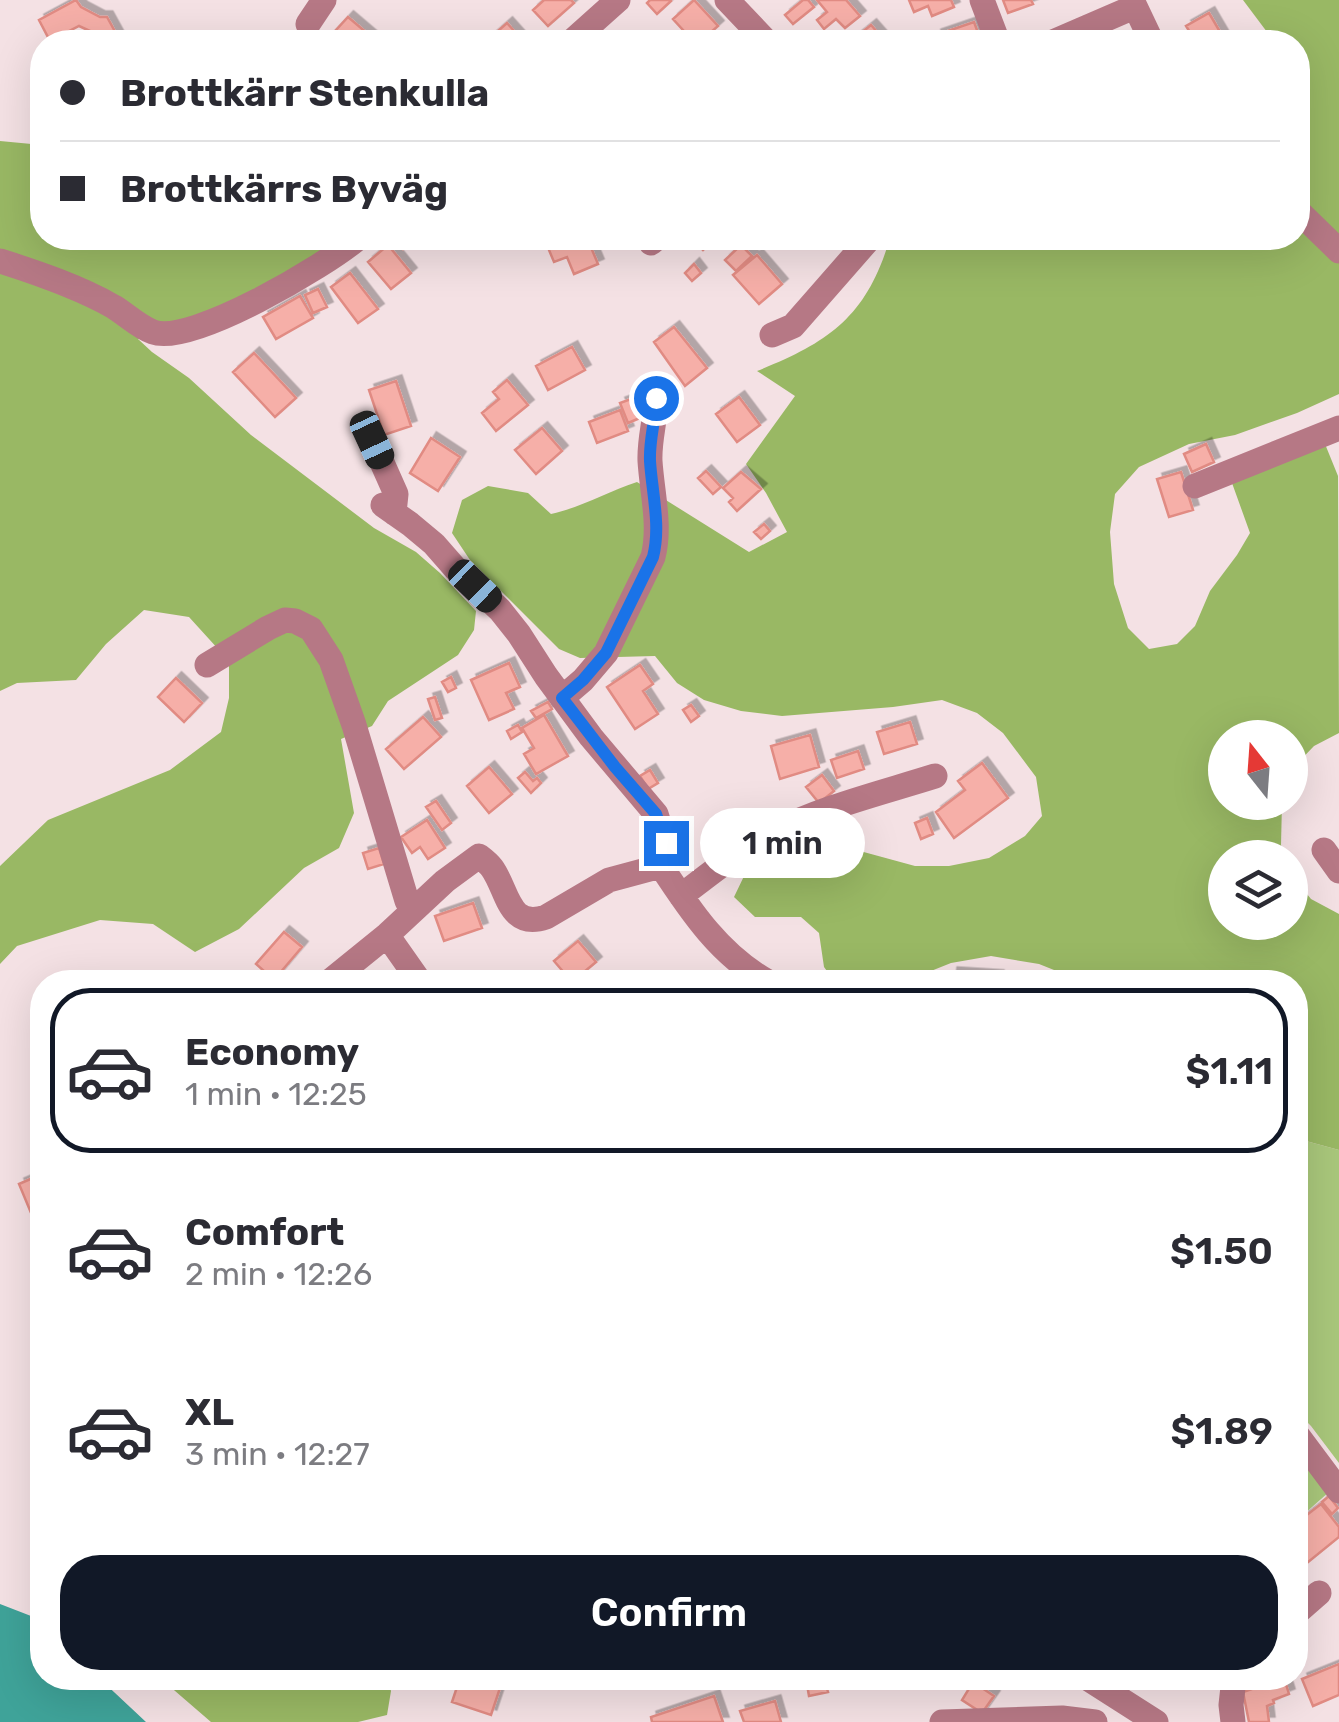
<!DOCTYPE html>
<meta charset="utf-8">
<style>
body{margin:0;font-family:Rubik,sans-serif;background:#f7f7f7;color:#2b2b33;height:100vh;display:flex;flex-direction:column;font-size:38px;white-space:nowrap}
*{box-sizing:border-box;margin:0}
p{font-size:32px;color:#7c7c81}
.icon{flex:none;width:55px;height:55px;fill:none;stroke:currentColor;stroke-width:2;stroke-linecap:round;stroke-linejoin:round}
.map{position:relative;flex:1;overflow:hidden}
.side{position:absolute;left:30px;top:970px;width:1278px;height:720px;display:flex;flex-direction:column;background:#fff;border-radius:40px;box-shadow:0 10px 40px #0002}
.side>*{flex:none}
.banner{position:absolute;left:30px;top:30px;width:1280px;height:220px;border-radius:40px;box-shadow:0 10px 40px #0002;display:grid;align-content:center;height:220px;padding:0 30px;background:#fff}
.needle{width:65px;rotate:343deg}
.buttons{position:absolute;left:1208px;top:720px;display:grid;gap:20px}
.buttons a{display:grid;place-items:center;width:100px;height:100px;border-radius:50%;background:#fff;box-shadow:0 10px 40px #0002;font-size:50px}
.end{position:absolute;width:45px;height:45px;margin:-22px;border:12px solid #1a73e8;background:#fff;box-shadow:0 0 0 5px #fff}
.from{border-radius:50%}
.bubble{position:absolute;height:70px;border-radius:35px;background:#fff;box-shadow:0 10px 40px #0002;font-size:32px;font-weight:600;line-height:70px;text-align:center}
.car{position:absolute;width:30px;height:60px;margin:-30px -15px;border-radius:12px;box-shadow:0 0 8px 2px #0007;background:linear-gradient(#222 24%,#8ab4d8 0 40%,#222 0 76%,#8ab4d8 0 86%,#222 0)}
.banner b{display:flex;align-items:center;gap:35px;height:95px;font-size:38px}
.banner b+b{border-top:2px solid #e1e1e2}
.banner i{width:25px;height:25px;background:#2b2b33}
ul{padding:18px 0 0;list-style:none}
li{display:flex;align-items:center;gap:30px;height:165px;margin:0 20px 15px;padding:0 10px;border:5px solid transparent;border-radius:40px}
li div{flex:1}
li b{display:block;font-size:38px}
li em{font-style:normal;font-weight:600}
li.active{border-color:#111827}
li>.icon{width:90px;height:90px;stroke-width:1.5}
.action{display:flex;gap:20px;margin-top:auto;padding:20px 30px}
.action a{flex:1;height:115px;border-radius:40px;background:#111827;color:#fff;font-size:40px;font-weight:600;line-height:115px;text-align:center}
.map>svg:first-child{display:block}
.green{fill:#a9c77b}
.forest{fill:#99b864}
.water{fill:#3fa399}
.building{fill:#f6afa8;stroke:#e18b83;stroke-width:2.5;filter:url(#shadow)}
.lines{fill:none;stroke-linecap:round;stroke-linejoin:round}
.minor{stroke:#b67885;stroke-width:25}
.route{stroke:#1a73e8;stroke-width:12}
</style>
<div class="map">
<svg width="1339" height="1722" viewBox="0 0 1339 1722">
<defs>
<filter id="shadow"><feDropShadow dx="5.5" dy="-5.5" stdDeviation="0" flood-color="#0004"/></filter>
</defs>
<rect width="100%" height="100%" fill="#f4e1e4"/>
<path class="green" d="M1295,1138L1339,1150V1463L1311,1426L1295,1410Z
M1295,1452L1329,1492L1295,1522Z"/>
<path class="forest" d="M1243,0H1339V235L1298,196V42H1269L1270,36Z
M251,33L253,42H186L205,36Z
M0,141L42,145V238H348L247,297L138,339L152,352L189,378L251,435L374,528L416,552L440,573L476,611L474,630L458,655L388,701L372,726L341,739L354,813L339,848L304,868L239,929L195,952L153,924L100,920L17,946L0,964V866L48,820L170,770L221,732L229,698V661L189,617L144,610L106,644L76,680L17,683L0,691Z
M1298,221L1339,262V394L1297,413L1235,435L1189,444L1139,467L1115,494L1110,532L1114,584L1128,628L1149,649L1177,644L1195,626L1210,591L1237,555L1250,533L1232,483L1325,444L1338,476L1339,733L1314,746L1290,771V738H1225V802L1282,803L1281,845L1285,857L1225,858V922H1290V873L1311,899L1339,914V1150L1295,1138V982H1084L1039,964L991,956L951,963L916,977L913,982H835L824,967L819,933L801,917H755L734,897L746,872L789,859L827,842L915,866H949L989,858L1025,836L1042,816L1036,777L1003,733L977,713L942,700L893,707L782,716L741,711L704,700L677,683L655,656L580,658L559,649L470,560L452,533L462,500L488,486L528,493L551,514C582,507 607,492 637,482L749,552L787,532L766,493L746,464L795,396L757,371C830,342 867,316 890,238H1298Z
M160,1678H201L207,1682L255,1690L291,1678H387L391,1691L387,1715L358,1722H211Z"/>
<path class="water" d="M0,1604L31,1616L42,1629V1678H99L146,1722H0Z"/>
<path class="building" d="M76,0L81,7L100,17H107L118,37L109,42H91L93,38L90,31L79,26L50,41L39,20Z
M544,0H571L574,3L548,26L533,10Z
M650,0H670L671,1L657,14L647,3Z
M694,0L718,26L700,42H694L673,19Z
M803,0H808L814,7L793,24L785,15Z
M817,0H846L860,16L845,28L836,19L824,29L817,20L827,12Z
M909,0H951L954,7L932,16L928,6L914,12Z
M1003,0H1031L1033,4L1008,13Z
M1209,13L1226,42H1196L1186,26Z
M348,17L374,39L371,42H325Z
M974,22L981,41L939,42L936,35Z
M507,23L524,42H494L490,38Z
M871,25L886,42H850Z
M392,238H407L411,241L403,249Z
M453,238H475L462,248Z
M544,238H587L598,264L574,274L567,257L554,262Z
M691,238H721L718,240L716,238L703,250Z
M388,245L411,273L391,289L368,262Z
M741,245L752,256L736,271L725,260Z
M757,255L782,284L759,304L733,275Z
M694,264L701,273L692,281L685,273Z
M350,273L378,309L358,323L331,287Z
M318,289L327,307L313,313L305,295Z
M300,296L313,318L276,339L263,317Z
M674,327L707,368L685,386L654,342Z
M572,347L585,370L548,390L536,366Z
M254,353L296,398L275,417L233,372Z
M507,380L528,405L496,431L482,413L499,399L493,392Z
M396,381L411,426L384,435L369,390Z
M639,396L647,415L628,423L620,403Z
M739,397L760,425L737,442L716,414Z
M620,410L628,431L597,443L589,422Z
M542,428L562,451L536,474L515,450Z
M431,438L460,457L438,491L410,473Z
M1206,444L1214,462L1192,472L1184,454Z
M706,471L721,487L713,494L698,478Z
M741,472L761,489L737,511L729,502L733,498L723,488Z
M1181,472L1193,510L1169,517L1157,479Z
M764,524L770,531L761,539L754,532Z
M509,663L520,687L506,693L514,709L489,720L471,680Z
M640,665L653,684L643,691L658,714L635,729L607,687Z
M451,677L456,688L448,692L442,682Z
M176,678L202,703L184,722L158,697Z
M435,697L442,718L435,720L428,699Z
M548,702L552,709L536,718L531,711Z
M691,705L699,716L691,722L683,710Z
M544,715L568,756L536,774L524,754L534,748L522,728Z
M423,717L441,737L404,769L386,749Z
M910,722L917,744L884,754L877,732Z
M518,725L522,732L511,739L507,731Z
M810,735L819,767L780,779L771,746Z
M858,751L864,769L837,778L831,760Z
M982,763L1008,798L954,838L936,812L965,790L958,781Z
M489,767L512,794L489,813L467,786Z
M650,770L658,783L648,789L640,776Z
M525,772L533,781L537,778L541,783L531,793L518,778Z
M822,775L834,791L819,803L806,787Z
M436,801L451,823L442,830L426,807Z
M927,818L933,834L921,839L915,823Z
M427,820L445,848L428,859L420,847L412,853L401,837Z
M379,848L384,864L368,869L363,853Z
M473,903L482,928L444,941L435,916Z
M284,932L302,947L274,980L256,964Z
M578,941L596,962L572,982L554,961Z
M952,973L998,976L997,982H951Z
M42,1174V1216L34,1220L19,1184Z
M42,1344V1375L33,1347Z
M1329,1496L1338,1508L1332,1514L1322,1502Z
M1321,1504L1339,1527V1537L1302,1567L1295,1558V1524Z
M1339,1664V1695L1313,1706L1302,1679Z
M460,1678H469L500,1688L491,1715L452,1702Z
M813,1678H824L828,1692L809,1696L806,1679Z
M1284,1678L1289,1694L1273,1700L1274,1703L1267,1706L1269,1722H1249L1243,1692Z
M973,1682L994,1696L982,1713L962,1700Z
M714,1696L723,1722H652L651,1717Z
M775,1701L781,1722H744L740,1711Z"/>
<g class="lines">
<path class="minor" d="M727,0L767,42
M982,0L998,42
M1132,0L1152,42
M308,24L324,0
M571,42L618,0
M1053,42L1134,7
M1298,211L1339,251
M651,243L657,238
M0,261C38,273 79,287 114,307C127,315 139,327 153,332C191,346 327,265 358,238
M772,335L793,326L870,238
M372,440L396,494L394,513
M1195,486L1339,428
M383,505L410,524L434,544L455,568L500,610L519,634L546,676L591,737L656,814L665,843L661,866C691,912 720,955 768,982
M207,665L268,628L285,620L295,621L311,629L331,660L354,725L407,901L413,909
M562,698L583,680L606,653L653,557C661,526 652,493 650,461C649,439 656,419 656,397
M1324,850L1339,871
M681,896C710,874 739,850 772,833C823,807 881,793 935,776
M387,935L420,982
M329,982L387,935L445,881L479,856C483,859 489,864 492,868C508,890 508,930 546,917L609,880L661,866
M1295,1432L1339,1491
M1295,1614L1319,1593
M1087,1678L1156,1722
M942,1722L1062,1718L1095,1722
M1233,1722L1231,1705L1234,1678"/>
</g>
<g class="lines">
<path class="route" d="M656,398C656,419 649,439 650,461C652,493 661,526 653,557L606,653L583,680L562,698L615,767L656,814L666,843"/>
</g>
</svg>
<div class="buttons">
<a><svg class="needle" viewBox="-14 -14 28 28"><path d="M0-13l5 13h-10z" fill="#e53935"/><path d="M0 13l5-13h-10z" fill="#7c7c81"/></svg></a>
<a><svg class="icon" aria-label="layers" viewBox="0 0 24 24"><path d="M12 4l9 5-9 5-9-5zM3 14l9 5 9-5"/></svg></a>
</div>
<i class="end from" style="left:656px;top:398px"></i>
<i class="end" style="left:666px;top:843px"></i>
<div class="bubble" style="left:700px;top:808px;width:165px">1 min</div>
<i class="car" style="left:372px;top:440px;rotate:155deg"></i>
<i class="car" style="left:475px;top:586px;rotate:134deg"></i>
<div class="banner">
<b><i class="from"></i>Brottkärr Stenkulla</b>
<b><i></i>Brottkärrs Byväg</b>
</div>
<section class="side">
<ul>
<li class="active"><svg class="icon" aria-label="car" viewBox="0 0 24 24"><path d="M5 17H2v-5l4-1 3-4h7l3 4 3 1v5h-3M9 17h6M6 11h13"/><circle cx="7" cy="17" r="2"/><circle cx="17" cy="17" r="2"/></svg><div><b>Economy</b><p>1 min · 12:25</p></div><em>$1.11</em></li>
<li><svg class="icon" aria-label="car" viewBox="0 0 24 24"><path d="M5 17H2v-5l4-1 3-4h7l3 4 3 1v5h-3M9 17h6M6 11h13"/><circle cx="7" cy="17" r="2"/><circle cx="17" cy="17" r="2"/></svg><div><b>Comfort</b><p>2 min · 12:26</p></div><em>$1.50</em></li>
<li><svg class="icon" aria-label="car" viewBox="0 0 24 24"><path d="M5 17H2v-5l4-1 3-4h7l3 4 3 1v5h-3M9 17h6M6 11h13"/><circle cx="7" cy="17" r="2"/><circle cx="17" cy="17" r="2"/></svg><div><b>XL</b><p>3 min · 12:27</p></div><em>$1.89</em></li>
</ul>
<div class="action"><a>Confirm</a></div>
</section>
</div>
